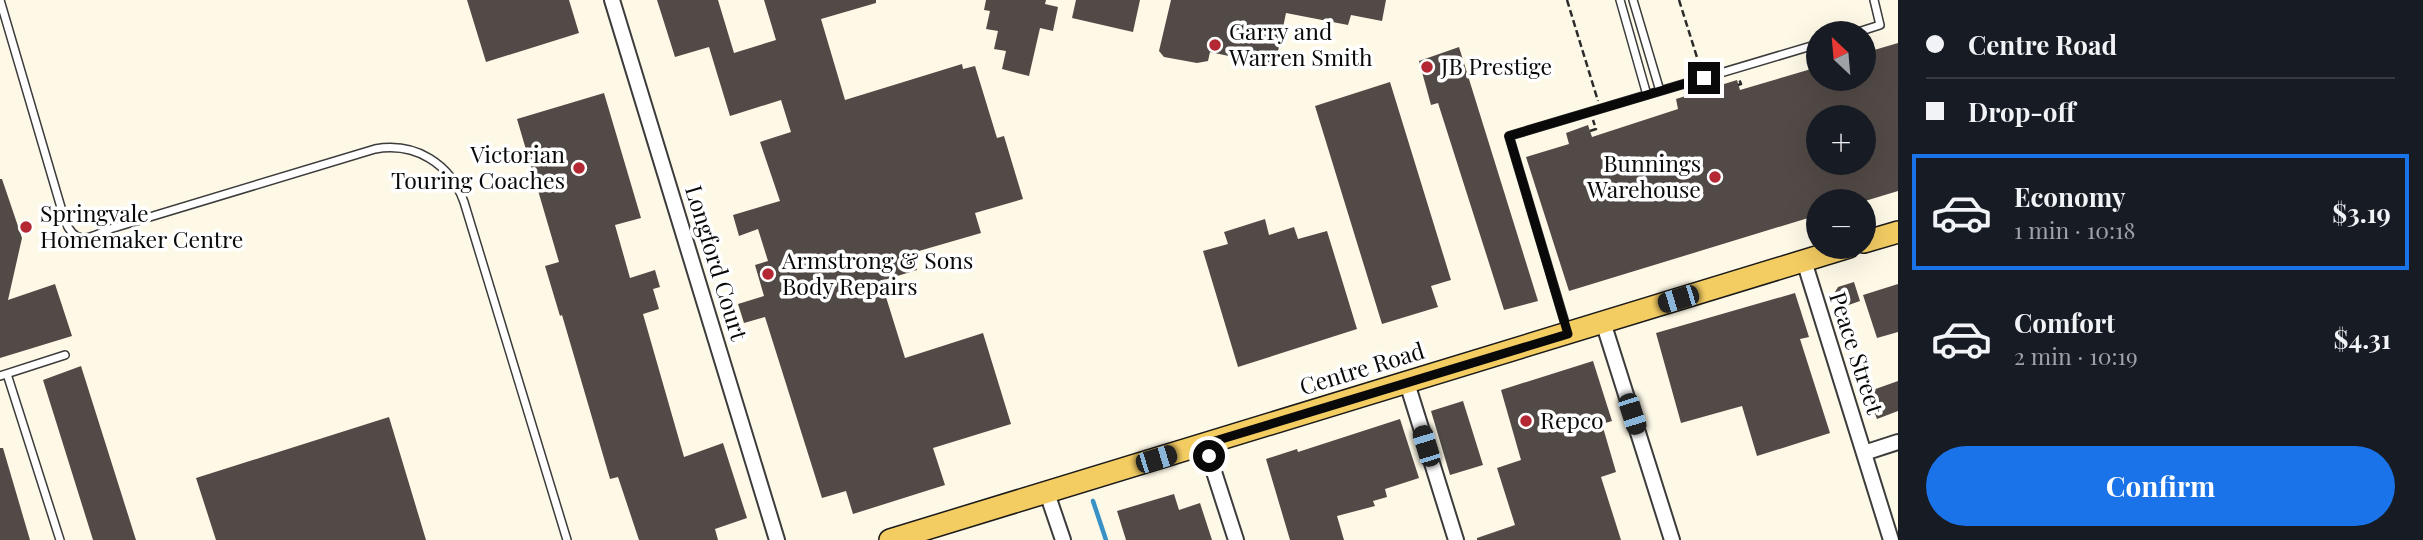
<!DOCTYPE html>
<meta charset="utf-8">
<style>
body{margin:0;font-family:"Playfair Display",serif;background:#20242c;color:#f1f3f6;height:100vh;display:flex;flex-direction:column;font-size:26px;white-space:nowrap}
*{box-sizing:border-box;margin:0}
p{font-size:23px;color:#9ea1a6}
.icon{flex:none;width:38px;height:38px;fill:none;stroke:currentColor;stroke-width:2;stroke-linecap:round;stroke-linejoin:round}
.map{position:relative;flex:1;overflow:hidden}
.sheet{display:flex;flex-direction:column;background:#171b24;width:525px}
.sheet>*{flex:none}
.banner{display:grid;align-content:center;height:154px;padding:0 28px;background:#171b24}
.needle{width:46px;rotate:334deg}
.fabs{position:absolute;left:1806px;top:21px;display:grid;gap:14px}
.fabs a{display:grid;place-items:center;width:70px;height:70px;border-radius:50%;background:#171b24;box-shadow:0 7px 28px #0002;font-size:35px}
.end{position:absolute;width:32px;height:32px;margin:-16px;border:9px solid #090909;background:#fff;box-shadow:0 0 0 4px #fff}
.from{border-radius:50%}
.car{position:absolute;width:21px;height:42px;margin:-21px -10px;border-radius:9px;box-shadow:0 0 5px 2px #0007;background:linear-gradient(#222 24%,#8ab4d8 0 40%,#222 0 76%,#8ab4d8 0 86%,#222 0)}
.banner b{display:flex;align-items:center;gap:24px;height:66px;font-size:26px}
.banner b+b{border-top:2px solid #363941}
.banner i{width:18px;height:18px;background:#f1f3f6}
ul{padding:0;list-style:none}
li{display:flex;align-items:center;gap:21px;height:116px;margin:0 14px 10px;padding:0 14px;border:4px solid transparent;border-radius:0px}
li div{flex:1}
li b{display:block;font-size:26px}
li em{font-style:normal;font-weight:700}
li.active{border-color:#1a73e8}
li>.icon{width:63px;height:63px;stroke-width:1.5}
.button{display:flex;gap:14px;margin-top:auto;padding:14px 28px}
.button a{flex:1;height:80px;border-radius:42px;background:#1a73e8;color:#fff;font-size:28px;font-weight:700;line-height:80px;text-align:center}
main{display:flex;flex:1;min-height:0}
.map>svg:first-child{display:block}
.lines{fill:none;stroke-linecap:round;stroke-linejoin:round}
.stream{stroke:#3891c7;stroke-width:4.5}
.building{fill:#524a46;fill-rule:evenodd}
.lane-casing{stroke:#3c3c3c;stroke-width:10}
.street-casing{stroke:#3c3c3c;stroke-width:18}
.primary-casing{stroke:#1a1a1a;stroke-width:24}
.path{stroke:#2b2b2b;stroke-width:2.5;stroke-dasharray:7 3.5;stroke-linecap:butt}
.lane{stroke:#fff;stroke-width:7}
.street{stroke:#fff;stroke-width:14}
.primary{stroke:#f3cc62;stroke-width:21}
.route{stroke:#090909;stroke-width:9}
.poi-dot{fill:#b32832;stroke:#fff;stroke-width:2.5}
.labels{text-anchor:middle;stroke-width:7;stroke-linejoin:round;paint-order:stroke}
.poi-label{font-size:23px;fill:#090909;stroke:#fff;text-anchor:start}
.street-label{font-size:23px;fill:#090909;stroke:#fff}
</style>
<main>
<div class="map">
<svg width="1898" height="540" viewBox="0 0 1898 540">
<rect width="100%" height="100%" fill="#fef9e7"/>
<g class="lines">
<path class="stream" d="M1093,501L1106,540"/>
</g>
<path class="building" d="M467,0H569L579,33L486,62Z
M657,0H718L734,53L776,40L764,0H876V3L821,19L845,100L962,64L963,69L975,66L997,138L1004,136L1023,199L975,213L981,233L912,253L917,270L881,281L905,358L983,333L1011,424L933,448L945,485L853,514L846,491L822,498L765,317L744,323L738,304L764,296L755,265L768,261L758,229L739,236L733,215L780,201L760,142L791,132L781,100L730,116L709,47L675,57Z
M986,0H1046L1045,4L1058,7L1053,31L1040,28L1029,76L1002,69L1006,51L994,49L998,31L986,29L990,11L984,10Z
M1076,0H1140L1133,32L1072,18Z
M1171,0H1386L1382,21L1351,15L1348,25L1286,13L1275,66L1210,52L1208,61L1197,63L1164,57L1159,51Z
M1898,43V191L1865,201H1818V215L1569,291L1526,157L1569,144L1566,133L1588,125L1592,137L1678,109L1676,99L1737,80L1740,90L1818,67V79H1864V53ZM1818,117H1864V163H1818Z
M1459,47L1538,301L1504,310L1438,103L1431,105L1419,61Z
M1390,82L1451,280L1431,286L1438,307L1382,324L1315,106Z
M604,93L641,218L615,225L630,278L655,270L660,287L653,289L659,309L643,314L684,457L723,443L747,518L715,529L718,540H639L618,477L610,479L562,315L560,316L545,266L559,262L517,119Z
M0,179H2L22,238L8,300L55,284L72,336L0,358Z
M1265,219L1269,235L1294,227L1298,239L1327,231L1357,329L1238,367L1203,251L1228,244L1224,232Z
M1854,282L1860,301L1840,308L1835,292L1838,287Z
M1898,284V332L1877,338L1863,295Z
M1795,293L1809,337L1800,339L1830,433L1757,456L1742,406L1681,423L1656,333Z
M1593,361L1612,421L1602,424L1616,472L1601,477L1621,540H1477V538L1515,525L1497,468L1521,460L1501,390Z
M81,366L136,540H93L43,380Z
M1898,381V411L1877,419L1867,392Z
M1463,401L1483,465L1450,475L1431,411Z
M389,417L426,540H216L196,478Z
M1400,419L1419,478L1385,489L1387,497L1373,501L1375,506L1337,516L1344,540H1290L1266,459L1297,449L1298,452Z
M0,448H3L30,540H0Z
M1174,494L1179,510L1200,503L1212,540H1126L1117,511Z"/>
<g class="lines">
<g class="lane-casing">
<path id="lane" d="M0,0L65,221C76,247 90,238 110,229L375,149C415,142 450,163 464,202L567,540
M1620,0L1647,95
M1633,0L1660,91
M1855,33L1880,25L1874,0
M1567,330L1509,136L1818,44
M7,374L60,540
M0,376L65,355"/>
</g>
<g class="street-casing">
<path id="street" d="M612,0L777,540
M1804,261L1891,540
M1603,322L1672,540
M1407,383L1456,540
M1205,444L1236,540
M1864,453L1898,442
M1047,493L1063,540"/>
</g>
<g class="primary-casing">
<path id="primary" d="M1864,242L1898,232
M890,540L1849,247"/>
</g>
<path class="path" d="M1567,0L1598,101
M1679,0L1701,70
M1738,85L1741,84L1739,79
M1590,131L1596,129L1593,120"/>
<use href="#lane" class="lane"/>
<use href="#street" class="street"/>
<use href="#primary" class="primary"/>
</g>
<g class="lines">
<path class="route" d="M1209,456L1205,444L1568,334L1509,136L1704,78"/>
</g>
<g class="poi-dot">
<circle cx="1215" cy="45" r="7"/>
<circle cx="1427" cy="67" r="7"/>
<circle cx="579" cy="168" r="7"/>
<circle cx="1715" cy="177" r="7"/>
<circle cx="26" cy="227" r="7"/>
<circle cx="768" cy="274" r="7"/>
<circle cx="1526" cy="421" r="7"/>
</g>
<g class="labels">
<g class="poi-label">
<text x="1229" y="40">Garry and<tspan x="1229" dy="26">Warren Smith</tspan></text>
<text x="1441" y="75">JB Prestige</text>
<text x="565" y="163" text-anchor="end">Victorian<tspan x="565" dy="26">Touring Coaches</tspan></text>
<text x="1701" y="172" text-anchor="end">Bunnings<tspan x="1701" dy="26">Warehouse</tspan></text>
<text x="40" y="222">Springvale<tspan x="40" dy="26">Homemaker Centre</tspan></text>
<text x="782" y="269">Armstrong &amp; Sons<tspan x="782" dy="26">Body Repairs</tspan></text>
<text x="1540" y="429">Repco</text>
</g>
<g class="street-label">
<text transform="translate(716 263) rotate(73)" y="8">Longford Court</text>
<text transform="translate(1856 353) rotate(72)" y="8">Peace Street</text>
<text transform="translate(1362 369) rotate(-17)" y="8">Centre Road</text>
</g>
</g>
</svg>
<div class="fabs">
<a><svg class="needle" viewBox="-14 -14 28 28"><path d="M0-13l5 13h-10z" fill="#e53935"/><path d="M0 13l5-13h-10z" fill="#9ea1a6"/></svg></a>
<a>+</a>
<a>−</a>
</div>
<i class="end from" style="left:1209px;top:456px"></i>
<i class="end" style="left:1704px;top:78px"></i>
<i class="car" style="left:1678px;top:299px;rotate:253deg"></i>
<i class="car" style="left:1632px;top:414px;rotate:162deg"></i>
<i class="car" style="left:1426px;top:446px;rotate:343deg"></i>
<i class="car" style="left:1156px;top:459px;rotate:73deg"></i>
</div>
<section class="sheet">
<div class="banner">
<b><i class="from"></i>Centre Road</b>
<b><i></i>Drop-off</b>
</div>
<ul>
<li class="active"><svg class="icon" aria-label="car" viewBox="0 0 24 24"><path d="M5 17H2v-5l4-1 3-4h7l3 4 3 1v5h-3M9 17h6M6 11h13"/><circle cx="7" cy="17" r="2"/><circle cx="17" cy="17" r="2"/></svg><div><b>Economy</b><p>1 min · 10:18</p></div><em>$3.19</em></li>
<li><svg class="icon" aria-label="car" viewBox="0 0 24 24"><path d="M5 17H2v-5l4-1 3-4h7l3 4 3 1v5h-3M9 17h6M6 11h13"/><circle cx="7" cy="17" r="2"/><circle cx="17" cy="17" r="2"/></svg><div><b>Comfort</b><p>2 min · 10:19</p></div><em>$4.31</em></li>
</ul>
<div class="button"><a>Confirm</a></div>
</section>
</main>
